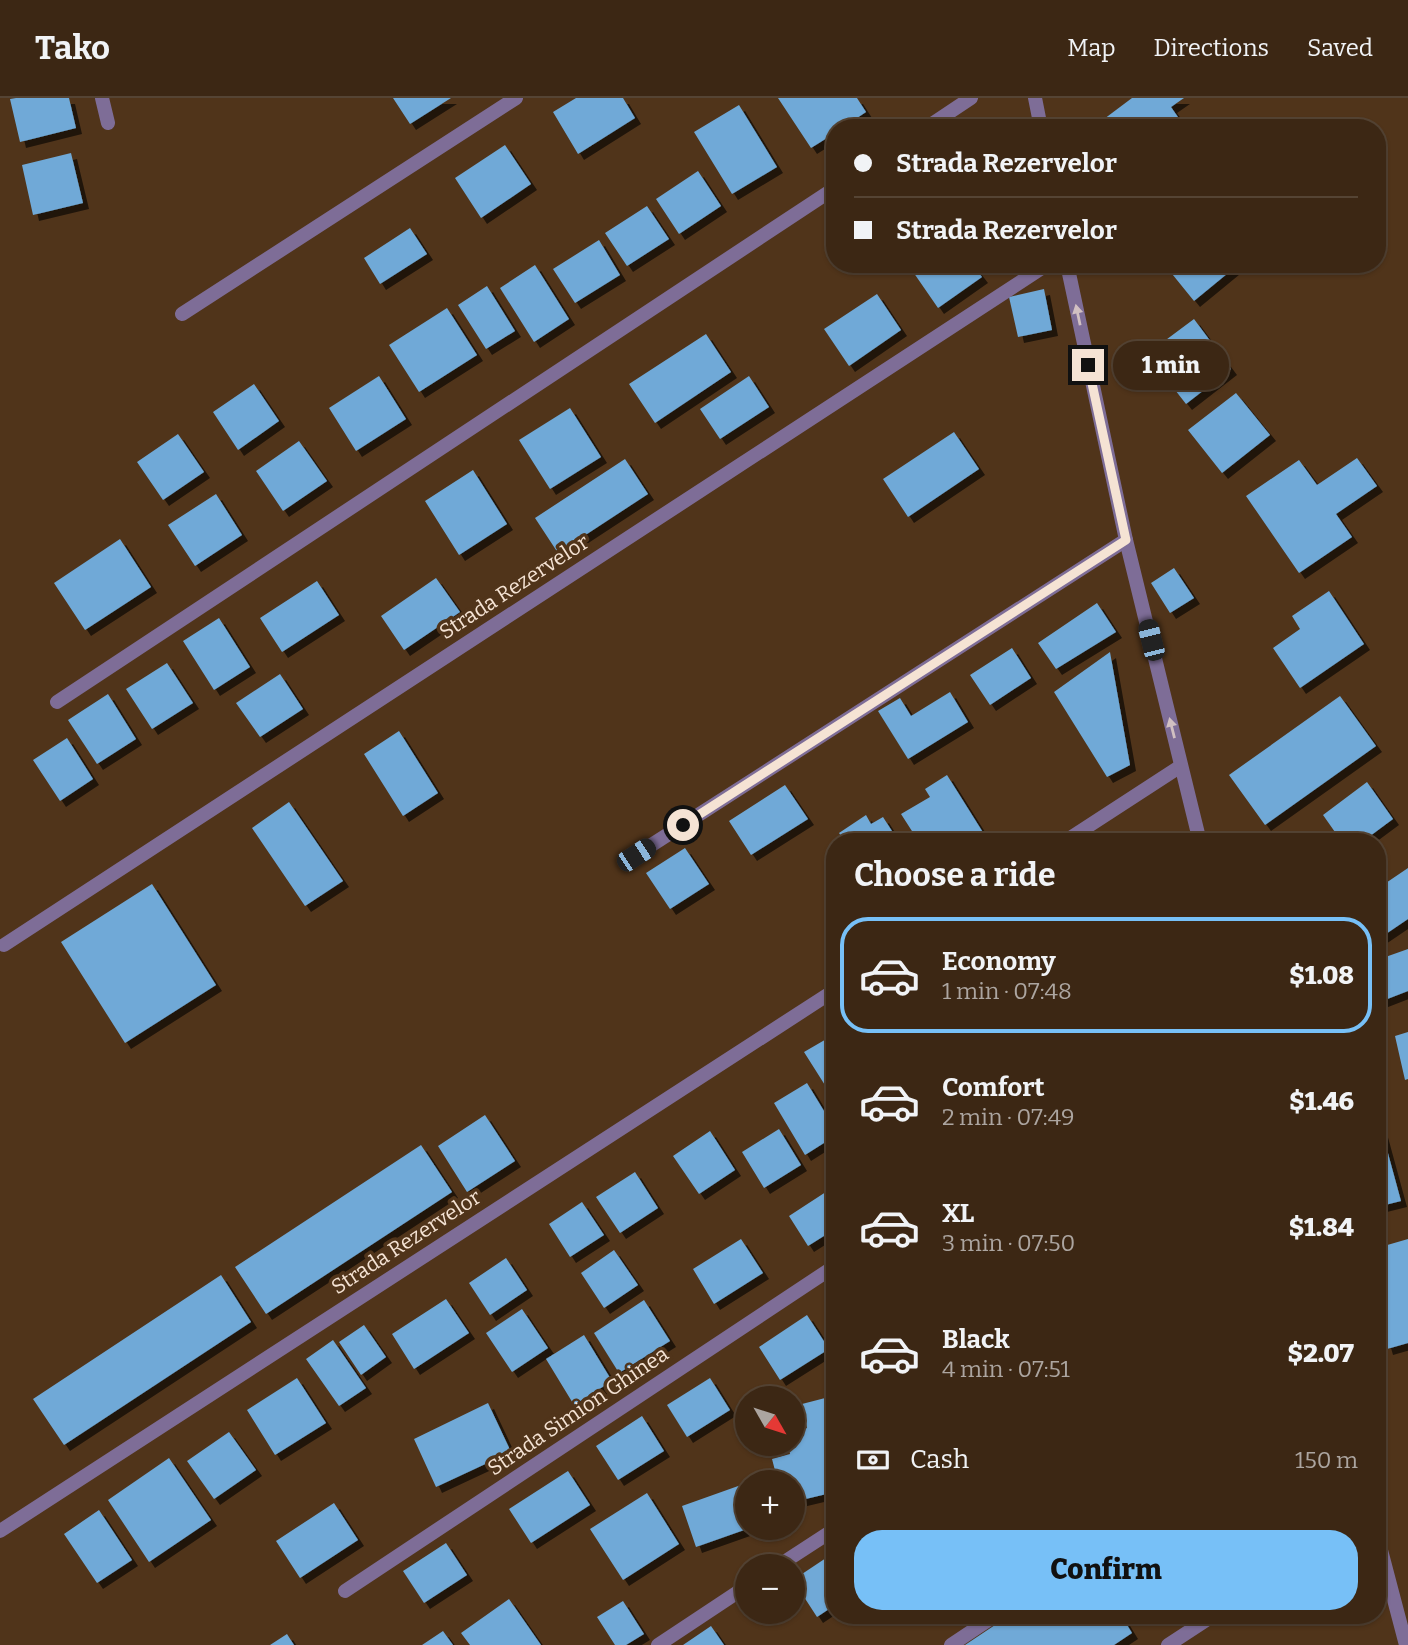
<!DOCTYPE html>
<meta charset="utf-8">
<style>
body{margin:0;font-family:Bitter,serif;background:#473322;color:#f1f3f6;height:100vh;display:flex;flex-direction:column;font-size:26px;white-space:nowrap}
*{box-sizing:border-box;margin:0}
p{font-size:23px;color:#aca5a0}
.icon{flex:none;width:38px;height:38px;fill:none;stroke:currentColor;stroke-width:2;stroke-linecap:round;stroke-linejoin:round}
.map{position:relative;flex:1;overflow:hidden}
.sheet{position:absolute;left:826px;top:735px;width:560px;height:791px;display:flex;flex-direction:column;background:#3c2714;border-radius:28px;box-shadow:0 2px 5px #0004,0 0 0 2px #554434}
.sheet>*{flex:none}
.hud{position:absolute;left:826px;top:21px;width:560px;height:154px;border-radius:28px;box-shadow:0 2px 5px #0004,0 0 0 2px #554434;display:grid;align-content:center;height:154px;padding:0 28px;background:#3c2714}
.needle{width:46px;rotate:129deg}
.controls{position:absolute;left:735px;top:1288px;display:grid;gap:14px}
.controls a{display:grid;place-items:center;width:70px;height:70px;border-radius:50%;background:#3c2714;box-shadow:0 2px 5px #0004,0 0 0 2px #554434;font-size:35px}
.end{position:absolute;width:32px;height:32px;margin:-16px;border:9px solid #f5e3d4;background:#111;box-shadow:0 0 0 4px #111}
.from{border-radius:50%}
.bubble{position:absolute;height:49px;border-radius:24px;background:#3c2714;box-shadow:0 2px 5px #0004,0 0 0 2px #554434;font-size:23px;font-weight:800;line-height:49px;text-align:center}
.car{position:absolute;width:21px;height:42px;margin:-21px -10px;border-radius:9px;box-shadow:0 0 5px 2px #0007;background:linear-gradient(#222 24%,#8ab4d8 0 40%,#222 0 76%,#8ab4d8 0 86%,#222 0)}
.hud b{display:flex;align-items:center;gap:24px;height:66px;font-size:26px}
.hud b+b{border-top:2px solid #554434}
.hud i{width:18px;height:18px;background:#f1f3f6}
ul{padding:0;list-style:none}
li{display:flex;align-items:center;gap:21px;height:116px;margin:0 14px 10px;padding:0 14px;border:4px solid transparent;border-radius:28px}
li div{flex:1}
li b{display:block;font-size:26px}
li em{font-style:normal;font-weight:800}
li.selected{border-color:#77c0f7}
li>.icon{width:63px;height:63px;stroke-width:1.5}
h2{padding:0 28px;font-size:32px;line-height:84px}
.pay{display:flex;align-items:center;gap:18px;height:77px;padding:0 28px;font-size:26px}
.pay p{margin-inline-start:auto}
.action{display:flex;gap:14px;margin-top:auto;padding:14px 28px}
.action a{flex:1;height:80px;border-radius:28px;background:#77c0f7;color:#111;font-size:28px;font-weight:800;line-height:80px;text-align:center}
header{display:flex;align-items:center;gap:42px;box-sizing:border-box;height:98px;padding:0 35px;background:#3c2714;border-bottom:2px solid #554434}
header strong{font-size:33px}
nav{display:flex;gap:38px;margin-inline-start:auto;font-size:24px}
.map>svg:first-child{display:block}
.building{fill:#6fa9d7;filter:url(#shadow)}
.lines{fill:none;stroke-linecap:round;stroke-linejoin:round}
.minor{stroke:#7e6d97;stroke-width:14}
.tertiary{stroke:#7e6d97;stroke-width:14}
.oneway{fill:#d1c0c2}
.route{stroke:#f5e3d4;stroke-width:9}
.labels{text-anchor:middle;stroke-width:7;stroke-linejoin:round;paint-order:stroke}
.street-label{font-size:21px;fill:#f5e3d4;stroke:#50341a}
</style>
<header>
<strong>Tako</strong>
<nav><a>Map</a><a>Directions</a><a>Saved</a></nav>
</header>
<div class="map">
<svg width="1408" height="1547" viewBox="0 0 1408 1547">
<defs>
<filter id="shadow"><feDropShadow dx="6" dy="6" stdDeviation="0" flood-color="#0009"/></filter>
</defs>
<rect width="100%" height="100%" fill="#50341a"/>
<path class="building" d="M16,0H69L76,30L20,44L10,1Z
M393,0H451L410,26Z
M576,0H623L635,20L578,56L553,14Z
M778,0H857L866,14L842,30H835V35L811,50Z
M1132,0H1184L1171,9L1180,22L1170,30H1105L1100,24Z
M739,7L777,69L732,96L694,34Z
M505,47L531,86L481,120L455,80Z
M71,55L83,105L33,117L22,67Z
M698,73L721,108L679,136L656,101Z
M647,108L669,141L627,168L605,135Z
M410,130L427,156L380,186L364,160Z
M599,142L620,177L575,205L553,171Z
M911,166H972L982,179L938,210L909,168Z
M1164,166H1239L1194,203Z
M535,167L569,221L534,244L500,190Z
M487,188L515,233L486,251L458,207Z
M1044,191L1052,232L1018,239L1009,199Z
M877,196L901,232L849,268L824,231Z
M447,210L477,257L419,294L389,247Z
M1194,221L1231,271L1186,306L1147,256Z
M706,236L731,274L655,325L629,286Z
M379,278L406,321L356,353L329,310Z
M749,278L769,309L720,341L700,311Z
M254,286L279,323L238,352L213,314Z
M1236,295L1270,337L1222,375L1188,332Z
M570,310L601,359L550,391L519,342Z
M954,334L979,371L908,419L883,381Z
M178,336L204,374L163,402L137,364Z
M299,343L327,383L283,413L256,373Z
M1357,360L1377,388L1336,416L1352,439L1299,475L1246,398L1299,362L1317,387Z
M625,361L648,396L558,455L535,420Z
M473,372L507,426L459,457L425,403Z
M216,396L242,437L195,468L168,427Z
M120,441L151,489L85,532L54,485Z
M1174,470L1194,500L1170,515L1151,485Z
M436,480L460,514L404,552L381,518Z
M317,483L339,517L282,554L260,520Z
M1329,493L1364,546L1300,590L1273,550L1300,531L1292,518Z
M1097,505L1116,534L1056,571L1038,545Z
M219,520L250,569L214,592L183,543Z
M1012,550L1031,580L990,607L970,577Z
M1110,554L1130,667L1107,679L1054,594Z
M167,565L193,605L152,631L126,591Z
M280,576L303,611L260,639L236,605Z
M950,594L968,624L908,661L878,613L900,600L911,618Z
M108,596L136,641L97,666L68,622Z
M1340,598L1376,648L1265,727L1229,677Z
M399,633L438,695L403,718L364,656Z
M67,640L93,681L60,703L33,662Z
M947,677L989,744H919L901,716L930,699L925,691Z
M1367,684L1393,721L1362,744H1342L1323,717Z
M785,687L808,721L751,757L729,723Z
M289,704L343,783L305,808L252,730Z
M866,717L871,726L883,719L899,744H845L839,735Z
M685,750L709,786L670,811L646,775Z
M1408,770V821L1377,842V791Z
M152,786L216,887L125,945L61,844Z
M1408,851V893L1377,905V862Z
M1408,934V981L1405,982L1395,938Z
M835,936V1003L804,954Z
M807,985L835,1031V1038L805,1057L774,1005Z
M1377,1015L1401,1103L1377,1109Z
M485,1017L515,1063L467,1094L438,1048Z
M779,1031L801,1067L764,1090L742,1054Z
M710,1033L735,1072L699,1096L673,1058Z
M421,1047L452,1094L266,1216L235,1169Z
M635,1074L658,1110L620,1135L596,1099Z
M835,1088V1131L808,1148L789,1118Z
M582,1104L604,1137L570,1159L549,1126Z
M741,1141L763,1175L714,1206L693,1171Z
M1408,1141V1245L1387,1251L1377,1216V1150Z
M614,1152L638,1187L604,1210L581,1175Z
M506,1160L527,1192L490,1217L469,1185Z
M221,1177L251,1224L64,1347L33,1301Z
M446,1201L469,1235L414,1271L392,1236Z
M644,1202L670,1243L619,1275L594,1235Z
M522,1211L548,1250L512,1274L486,1235Z
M807,1217L829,1251L780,1282L759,1249Z
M364,1227L386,1259L361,1277L339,1244Z
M584,1237L612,1283L574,1307L546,1261Z
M333,1242L366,1290L339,1308L306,1261Z
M297,1280L326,1325L275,1357L247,1312Z
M710,1280L730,1312L687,1339L667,1307Z
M829,1299L835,1321V1394L793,1404V1384H778L772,1361L790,1356L788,1346H793V1334L807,1330L802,1306Z
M488,1305L511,1354L436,1389L414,1341Z
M642,1318L664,1353L618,1382L596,1348Z
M229,1334L256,1372L214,1401L187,1363Z
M169,1360L211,1422L149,1464L108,1402Z
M568,1373L590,1407L531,1445L509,1411Z
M741,1387L747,1405V1431L696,1449L682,1408Z
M647,1395L679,1446L623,1482L590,1431Z
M334,1405L358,1442L300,1480L276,1443Z
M99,1412L132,1462L97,1485L64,1436Z
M446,1445L467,1477L424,1505L403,1473Z
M835,1454V1507L817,1519L793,1482Z
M509,1501L541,1547H470L461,1535Z
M623,1503L644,1536L626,1547H615L597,1519Z
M1010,1517H1121L1132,1535L1114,1547H965Z
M711,1528L724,1547H683Z
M443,1533L453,1547H422Z
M287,1536L294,1547H270Z"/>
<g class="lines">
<path class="minor" d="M102,0L108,25
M926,30L971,0
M182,216L516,0
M57,604L835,90
M1064,744L1181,668
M636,757L1126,442
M4,847L1048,166
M0,1433L835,892
M778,1468L835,1431
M345,1493L835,1168
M658,1547L747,1488
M951,1547L996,1517
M1168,1547L1214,1517"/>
<path class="tertiary" d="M1035,0L1041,30
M1067,166L1126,442L1200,744
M1377,1437L1406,1547"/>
</g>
<defs><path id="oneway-solid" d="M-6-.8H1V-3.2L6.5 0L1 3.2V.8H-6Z" transform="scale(1.75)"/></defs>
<g class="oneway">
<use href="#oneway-solid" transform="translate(1078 217) rotate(-102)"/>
<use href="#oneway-solid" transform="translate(1172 630) rotate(-104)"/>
</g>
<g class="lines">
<path class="route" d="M683,727L1126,442L1088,267"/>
</g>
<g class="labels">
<g class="street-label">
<text transform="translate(514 489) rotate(-33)" y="7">Strada Rezervelor</text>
<text transform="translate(406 1144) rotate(-33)" y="7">Strada Rezervelor</text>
<text transform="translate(578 1313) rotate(-34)" y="7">Strada Simion Ghinea</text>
</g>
</g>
</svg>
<div class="controls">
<a><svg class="needle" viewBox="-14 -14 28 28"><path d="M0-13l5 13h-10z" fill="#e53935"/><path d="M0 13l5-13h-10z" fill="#aca5a0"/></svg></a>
<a>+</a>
<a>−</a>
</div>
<i class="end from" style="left:683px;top:727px"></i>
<i class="end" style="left:1088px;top:267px"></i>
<div class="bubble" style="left:1113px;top:243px;width:116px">1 min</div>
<i class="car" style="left:1151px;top:542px;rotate:346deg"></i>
<i class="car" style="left:636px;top:757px;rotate:57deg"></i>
<div class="hud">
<b><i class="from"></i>Strada Rezervelor</b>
<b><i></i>Strada Rezervelor</b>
</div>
<section class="sheet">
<h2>Choose a ride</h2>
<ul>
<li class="selected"><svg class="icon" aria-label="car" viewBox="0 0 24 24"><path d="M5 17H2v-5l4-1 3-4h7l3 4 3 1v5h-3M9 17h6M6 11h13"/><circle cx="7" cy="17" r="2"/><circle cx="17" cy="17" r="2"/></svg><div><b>Economy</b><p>1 min · 07:48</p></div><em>$1.08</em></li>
<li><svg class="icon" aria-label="car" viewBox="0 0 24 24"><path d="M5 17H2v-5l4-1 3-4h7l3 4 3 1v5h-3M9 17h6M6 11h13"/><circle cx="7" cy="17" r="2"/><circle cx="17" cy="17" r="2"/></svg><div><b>Comfort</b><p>2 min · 07:49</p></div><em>$1.46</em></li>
<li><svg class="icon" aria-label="car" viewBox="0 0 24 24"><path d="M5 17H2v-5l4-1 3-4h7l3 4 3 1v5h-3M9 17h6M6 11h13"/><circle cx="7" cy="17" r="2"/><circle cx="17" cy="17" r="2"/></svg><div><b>XL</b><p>3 min · 07:50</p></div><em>$1.84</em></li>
<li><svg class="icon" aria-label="car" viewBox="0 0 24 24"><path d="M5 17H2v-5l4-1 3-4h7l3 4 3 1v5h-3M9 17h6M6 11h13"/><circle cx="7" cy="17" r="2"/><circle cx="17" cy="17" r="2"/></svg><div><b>Black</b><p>4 min · 07:51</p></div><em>$2.07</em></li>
</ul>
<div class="pay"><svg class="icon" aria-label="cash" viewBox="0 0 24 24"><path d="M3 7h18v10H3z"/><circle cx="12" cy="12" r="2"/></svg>Cash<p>150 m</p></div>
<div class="action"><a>Confirm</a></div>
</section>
</div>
